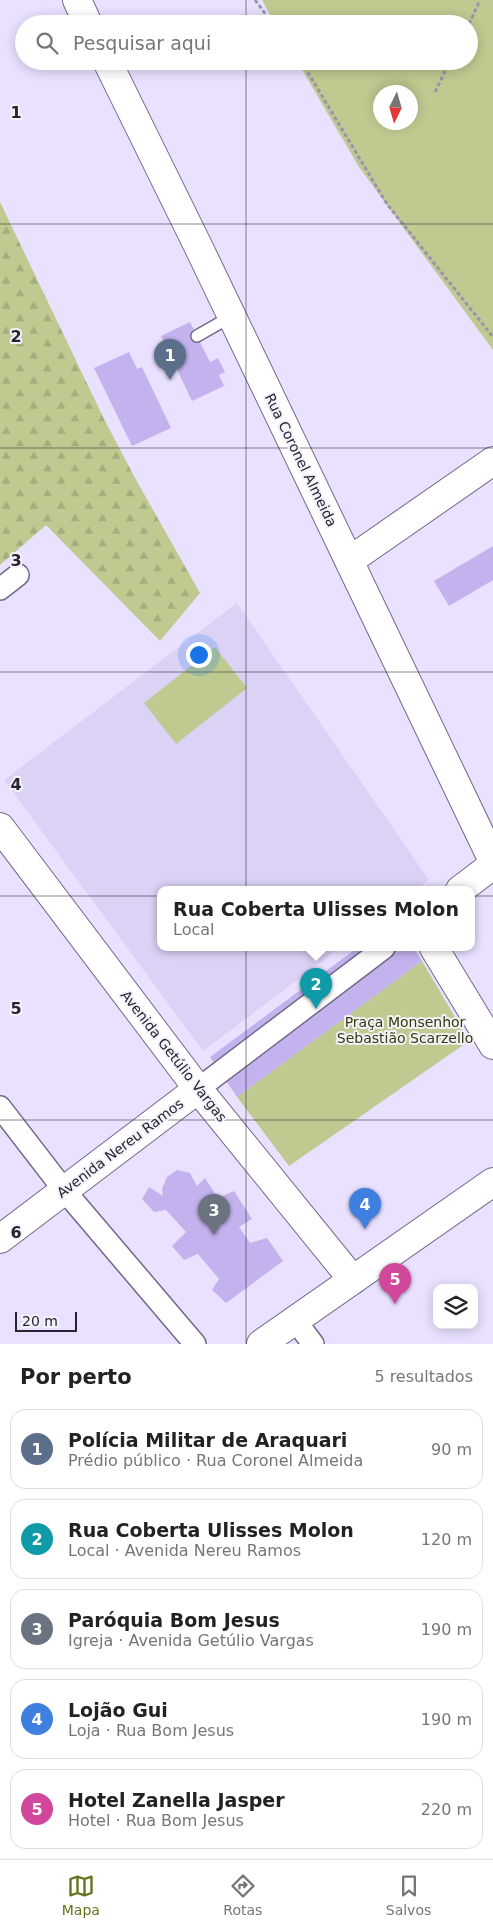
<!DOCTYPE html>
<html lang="pt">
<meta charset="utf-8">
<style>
:root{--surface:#fff;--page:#f6f6f6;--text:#222;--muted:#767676;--line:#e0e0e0;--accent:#65711b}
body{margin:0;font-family:"DejaVu Sans",sans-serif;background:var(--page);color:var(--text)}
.controls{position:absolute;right:15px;bottom:15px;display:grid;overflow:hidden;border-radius:10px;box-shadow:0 2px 12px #0003}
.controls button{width:45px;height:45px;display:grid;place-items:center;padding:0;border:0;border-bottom:1px solid var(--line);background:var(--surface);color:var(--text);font:25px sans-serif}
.compass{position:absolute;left:373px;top:85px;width:45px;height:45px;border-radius:50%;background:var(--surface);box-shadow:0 2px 12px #0003;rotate:185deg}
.scale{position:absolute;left:15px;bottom:12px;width:62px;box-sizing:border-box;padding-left:5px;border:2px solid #272431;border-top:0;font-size:14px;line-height:18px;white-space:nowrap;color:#272431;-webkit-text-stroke:4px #f4f2f9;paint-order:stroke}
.you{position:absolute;left:198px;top:654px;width:18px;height:18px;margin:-12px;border:4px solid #fff;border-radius:50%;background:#1a73e8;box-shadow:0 0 0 8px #1a73e833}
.badge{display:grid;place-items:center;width:32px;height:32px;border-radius:50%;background:var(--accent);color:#fff;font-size:16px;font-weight:700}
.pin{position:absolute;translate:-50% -41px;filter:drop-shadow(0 1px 2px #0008)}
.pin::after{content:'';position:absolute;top:26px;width:18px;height:15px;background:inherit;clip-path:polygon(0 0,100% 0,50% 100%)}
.popup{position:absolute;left:157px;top:886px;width:318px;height:65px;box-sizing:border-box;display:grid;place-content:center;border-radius:10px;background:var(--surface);filter:drop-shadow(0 1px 4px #0005);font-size:16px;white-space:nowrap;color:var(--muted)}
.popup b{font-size:19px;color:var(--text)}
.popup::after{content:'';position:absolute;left:50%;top:100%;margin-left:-10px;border:10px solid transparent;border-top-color:var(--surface)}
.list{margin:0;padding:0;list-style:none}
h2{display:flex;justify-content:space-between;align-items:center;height:65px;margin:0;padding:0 20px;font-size:21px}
h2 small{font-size:16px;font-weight:400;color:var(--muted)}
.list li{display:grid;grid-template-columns:32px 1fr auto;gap:15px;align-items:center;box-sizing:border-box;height:80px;margin:0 10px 10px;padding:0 10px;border:1px solid var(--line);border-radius:15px}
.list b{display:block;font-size:19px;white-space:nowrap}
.list p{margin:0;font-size:16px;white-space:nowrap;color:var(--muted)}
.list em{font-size:16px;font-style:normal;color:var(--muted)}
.icon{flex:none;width:28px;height:28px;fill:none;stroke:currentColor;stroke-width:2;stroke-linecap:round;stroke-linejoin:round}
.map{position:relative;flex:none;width:493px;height:1344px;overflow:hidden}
.search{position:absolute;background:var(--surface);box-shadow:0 2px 12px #0003;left:15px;right:15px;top:15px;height:55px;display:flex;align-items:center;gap:12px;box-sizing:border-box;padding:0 18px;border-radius:28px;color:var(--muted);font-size:19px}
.sheet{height:515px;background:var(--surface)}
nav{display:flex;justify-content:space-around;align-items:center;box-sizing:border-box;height:70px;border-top:1px solid var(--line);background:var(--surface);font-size:14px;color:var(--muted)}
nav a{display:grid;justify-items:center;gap:2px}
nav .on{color:var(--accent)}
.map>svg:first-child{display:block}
.built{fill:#dbd2f5}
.forest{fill:url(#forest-firs)}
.park{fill:#beca90;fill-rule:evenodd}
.building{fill:#c3b2ed}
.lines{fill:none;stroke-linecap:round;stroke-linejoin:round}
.lane-casing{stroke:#716888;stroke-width:14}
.street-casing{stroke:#716888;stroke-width:24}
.secondary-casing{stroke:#716888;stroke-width:30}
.path{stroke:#9a94ab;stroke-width:3;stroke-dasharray:4 2.5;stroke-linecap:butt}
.lane{stroke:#fff;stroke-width:11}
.street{stroke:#fff;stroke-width:21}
.secondary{stroke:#fff;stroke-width:28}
.grid{fill:none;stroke:#272431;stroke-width:1;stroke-opacity:0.55}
.labels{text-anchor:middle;stroke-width:4;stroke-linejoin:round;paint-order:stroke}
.street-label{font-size:14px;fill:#272431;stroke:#f4f2f9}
.park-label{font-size:14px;fill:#333a0a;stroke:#f4f2f9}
.grid-label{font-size:16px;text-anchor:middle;font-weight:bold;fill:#272431;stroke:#f4f2f9;stroke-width:4;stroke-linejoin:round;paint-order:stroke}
</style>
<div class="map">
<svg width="493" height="1344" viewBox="0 0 493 1344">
<defs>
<pattern id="forest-firs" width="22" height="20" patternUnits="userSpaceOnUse" patternTransform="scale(1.25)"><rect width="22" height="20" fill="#beca90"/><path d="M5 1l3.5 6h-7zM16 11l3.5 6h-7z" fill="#a3ad7d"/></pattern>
</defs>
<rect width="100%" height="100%" fill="#e9e1ff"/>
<path class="built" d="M237,603L429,880L415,890H161V948H339L203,1051L4,780Z"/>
<path class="forest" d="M0,202L104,419L135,478L200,593L160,641L46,525L0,565Z"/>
<path class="park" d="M262,0H493V350L359,167L297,61H469V24H275ZM380,92H410V122H380Z
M215,647L247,688L176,744L144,703Z
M422,961L469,1041L289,1166L237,1097Z"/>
<path class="building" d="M190,322L210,362L218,358L225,372L219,375L224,386L192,401L161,336Z
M129,352L137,369L142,367L171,428L132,446L94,368Z
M493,546V580L449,606L434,581Z
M357,948H414L422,961L237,1097L210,1057Z
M177,1170L190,1173L197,1186L205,1178L218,1198L234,1191L252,1219L239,1227L250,1243L267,1238L283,1261L226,1303L212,1290L219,1279L198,1254L184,1260L172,1246L186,1232L166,1210L154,1212L142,1199L149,1187L163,1196L162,1189L167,1177Z"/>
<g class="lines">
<g class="lane-casing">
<path id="lane" d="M197,336L232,316"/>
</g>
<g class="street-casing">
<path id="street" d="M0,589L18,575
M198,1089L384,948
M0,1107L64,1190L195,1344
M295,1320L313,1344"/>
</g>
<g class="secondary-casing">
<path id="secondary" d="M77,0L88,24
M107,61L199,248L493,861
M349,561L493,461
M0,827L198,1089L353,1280
M460,890L493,865
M434,948L493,1045
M0,1239L198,1089
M261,1344L493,1182"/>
</g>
<path class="path" d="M255,0L273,24
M469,24L480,0
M301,61L387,204L493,337
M435,92L450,61"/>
<use href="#lane" class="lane"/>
<use href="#street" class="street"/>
<use href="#secondary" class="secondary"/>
</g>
<path class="grid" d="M246,0V24M246,61V1344M0,224H493M0,448H493M0,672H493M0,896H493M0,1120H493"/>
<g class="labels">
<g class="street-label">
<text transform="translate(301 460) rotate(64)" y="5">Rua Coronel Almeida</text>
<text transform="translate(174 1056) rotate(52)" y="5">Avenida Getúlio Vargas</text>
<text transform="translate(120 1148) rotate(-37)" y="5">Avenida Nereu Ramos</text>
</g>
<g class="park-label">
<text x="405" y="1027">Praça Monsenhor<tspan x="405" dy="16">Sebastião Scarzello</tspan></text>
</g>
</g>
<g class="grid-label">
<text x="16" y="118">1</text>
<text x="16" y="342">2</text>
<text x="16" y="566">3</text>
<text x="16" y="790">4</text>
<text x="16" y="1014">5</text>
<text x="16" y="1238">6</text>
</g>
</svg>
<div class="controls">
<button><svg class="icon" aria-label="layers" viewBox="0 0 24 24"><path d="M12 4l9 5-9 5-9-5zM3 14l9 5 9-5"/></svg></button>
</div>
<svg class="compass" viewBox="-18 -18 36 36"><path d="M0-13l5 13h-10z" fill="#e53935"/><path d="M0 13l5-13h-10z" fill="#767676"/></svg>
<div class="scale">20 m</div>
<div class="you"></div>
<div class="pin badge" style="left:170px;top:380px;background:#5c6f8a">1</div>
<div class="pin badge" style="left:316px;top:1009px;background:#0f9aa8">2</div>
<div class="popup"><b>Rua Coberta Ulisses Molon</b>Local</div>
<div class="pin badge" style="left:214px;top:1235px;background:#6b7280">3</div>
<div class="pin badge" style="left:365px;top:1229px;background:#3f7fe0">4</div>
<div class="pin badge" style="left:395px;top:1304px;background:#d1479c">5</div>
<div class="search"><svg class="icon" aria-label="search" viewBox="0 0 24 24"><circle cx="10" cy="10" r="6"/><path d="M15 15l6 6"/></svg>Pesquisar aqui</div>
</div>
<section class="sheet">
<h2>Por perto<small>5 resultados</small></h2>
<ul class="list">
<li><span class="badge" style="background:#5c6f8a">1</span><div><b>Polícia Militar de Araquari</b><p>Prédio público · Rua Coronel Almeida</p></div><em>90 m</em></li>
<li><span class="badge" style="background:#0f9aa8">2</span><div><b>Rua Coberta Ulisses Molon</b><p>Local · Avenida Nereu Ramos</p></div><em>120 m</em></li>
<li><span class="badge" style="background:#6b7280">3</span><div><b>Paróquia Bom Jesus</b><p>Igreja · Avenida Getúlio Vargas</p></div><em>190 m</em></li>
<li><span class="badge" style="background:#3f7fe0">4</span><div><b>Lojão Gui</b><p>Loja · Rua Bom Jesus</p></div><em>190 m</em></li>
<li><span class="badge" style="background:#d1479c">5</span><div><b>Hotel Zanella Jasper</b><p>Hotel · Rua Bom Jesus</p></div><em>220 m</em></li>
</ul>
</section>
<nav>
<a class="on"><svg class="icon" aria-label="map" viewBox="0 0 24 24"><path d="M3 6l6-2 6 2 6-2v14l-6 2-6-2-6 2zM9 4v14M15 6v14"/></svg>Mapa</a>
<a><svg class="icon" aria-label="directions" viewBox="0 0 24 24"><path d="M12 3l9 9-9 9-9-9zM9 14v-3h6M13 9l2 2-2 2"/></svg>Rotas</a>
<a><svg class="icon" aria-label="saved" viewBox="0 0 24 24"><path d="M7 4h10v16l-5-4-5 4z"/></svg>Salvos</a>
</nav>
